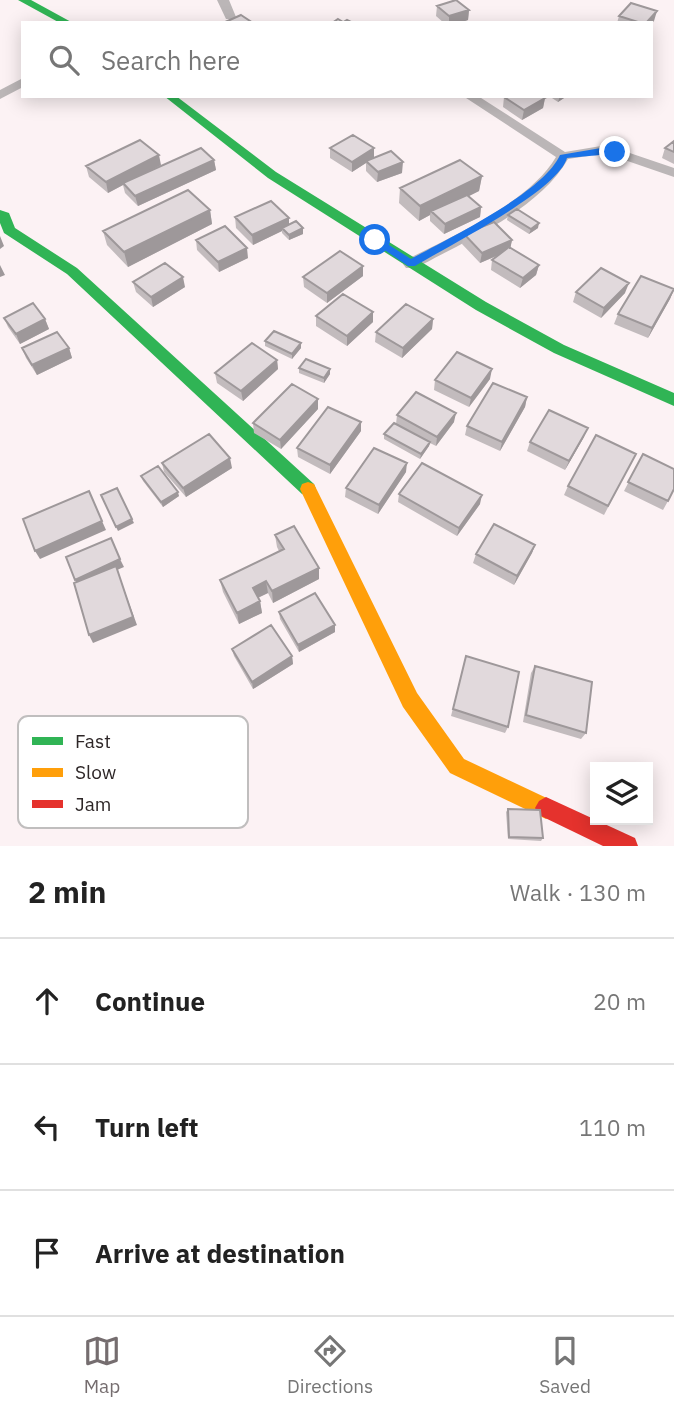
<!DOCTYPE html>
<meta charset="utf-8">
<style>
:root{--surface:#fff;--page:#f2f2f2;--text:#222;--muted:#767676;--line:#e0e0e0;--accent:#756d6f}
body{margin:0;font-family:"IBM Plex Sans",sans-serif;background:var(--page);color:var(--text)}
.controls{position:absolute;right:21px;bottom:21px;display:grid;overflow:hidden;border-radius:0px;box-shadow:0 4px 18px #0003}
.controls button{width:63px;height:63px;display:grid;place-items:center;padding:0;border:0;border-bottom:2px solid var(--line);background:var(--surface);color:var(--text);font:35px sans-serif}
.stop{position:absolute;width:21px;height:21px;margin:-16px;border:5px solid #1a73e8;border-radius:50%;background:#fff}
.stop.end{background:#1a73e8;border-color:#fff;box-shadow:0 2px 7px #0008}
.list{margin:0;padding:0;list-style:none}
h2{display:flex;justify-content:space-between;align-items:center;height:91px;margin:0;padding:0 28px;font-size:30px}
h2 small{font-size:23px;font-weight:400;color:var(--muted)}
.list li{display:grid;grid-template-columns:46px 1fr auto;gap:21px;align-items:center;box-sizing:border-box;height:126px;padding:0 28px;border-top:2px solid var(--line)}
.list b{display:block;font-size:26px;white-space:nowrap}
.list em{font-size:23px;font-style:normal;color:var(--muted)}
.icon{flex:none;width:38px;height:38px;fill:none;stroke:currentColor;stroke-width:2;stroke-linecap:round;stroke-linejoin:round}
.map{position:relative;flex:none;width:674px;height:846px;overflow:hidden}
.search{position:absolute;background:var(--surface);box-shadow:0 4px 18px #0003;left:21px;right:21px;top:21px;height:77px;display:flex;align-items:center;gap:18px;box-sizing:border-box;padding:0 24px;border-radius:0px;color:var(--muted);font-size:26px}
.sheet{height:469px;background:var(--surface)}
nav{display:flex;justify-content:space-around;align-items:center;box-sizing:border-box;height:98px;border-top:2px solid var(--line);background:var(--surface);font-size:19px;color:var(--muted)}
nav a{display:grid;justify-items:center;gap:4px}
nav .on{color:var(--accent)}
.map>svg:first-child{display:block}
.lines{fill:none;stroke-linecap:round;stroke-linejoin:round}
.street{fill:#bbb6b7;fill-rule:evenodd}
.fast{fill:#30b455;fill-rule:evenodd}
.slow{fill:#ff9f0a;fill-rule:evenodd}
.jam{fill:#e5322d;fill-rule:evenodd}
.wall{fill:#c2bbbd}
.shaded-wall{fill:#9e989a}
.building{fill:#e1d9dc;stroke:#9e989a;stroke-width:2}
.route{fill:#1a73e8}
.key{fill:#fff;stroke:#c0bebe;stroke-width:2}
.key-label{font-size:19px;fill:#2d2627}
</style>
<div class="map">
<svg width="674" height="846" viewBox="0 0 674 846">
<rect width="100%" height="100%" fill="#fcf2f4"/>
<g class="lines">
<path class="street" d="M217,0H229L236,17L234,19H226Z
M23,78V87L0,99V90Z
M463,96H478L565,152L601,146L615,148L674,168V177L613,156L601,154L568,159C540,209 465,241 416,268H406L403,264L406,260C452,236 529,203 556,157Z"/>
<path class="fast" d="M18,0H31L73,23H60Z
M164,96H176L276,172L486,302L564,345L674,393V406L554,353L476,310L268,178Z
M0,210L9,213L15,228L77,268L314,484L316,489L314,494L308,496L302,494L67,274L4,233L0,223Z"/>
<path class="slow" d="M308,482L314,484L417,693L464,759L553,801L557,808L553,815L546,819L450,773L403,707L300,489L302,484Z"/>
<path class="jam" d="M546,797L635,838L638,846H603L539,815L535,808L539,801Z"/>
</g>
<path class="wall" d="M437,6L469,10L468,20L459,23H444L436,16Z
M619,16L654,21L651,23H617Z
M549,96H567L558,102Z
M504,97L545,98L543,108L522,120L503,107Z
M674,141V164L662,158L665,148Z
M330,148H374V158L402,173L377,182L366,171V163L352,172L330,158Z
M214,160L216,170L138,206L125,193L123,185L108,193L89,177L86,166L161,165L152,170Z
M482,176L479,191L469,196L481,207L480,217L444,234L430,221V215L419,221L399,203L400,188Z
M210,210L212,224L128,267L107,245L103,231Z
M508,215L538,228L529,234L507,220Z
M235,217L289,218V224L303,228V234L289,240L282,233V231L253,245L236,228Z
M464,234L512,240L510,248L539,265L536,275L520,288L491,270L492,260L499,255L480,263L462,244Z
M196,240L248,258L219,272L197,250Z
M363,276L327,303L304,287L303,277Z
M133,282L185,287L153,307L136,292Z
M674,289L670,299L648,338L614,324L618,314Z
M576,292L625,293L601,318L573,302Z
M373,312V322L347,346L316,326V316Z
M4,318L45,319L49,329L20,344L8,327Z
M433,319L432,329L402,358L375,342L376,332Z
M265,341L301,348L292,359L265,346Z
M22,348H69L72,358L37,375L26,358Z
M277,360L278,369L243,401L217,383L215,373Z
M299,368L330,374L324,383L299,373Z
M490,379L469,407L434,390L435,380Z
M527,397L525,407L500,451L465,435L467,426Z
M318,409L281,449L254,433L253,423Z
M397,415L454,422L436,446L430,443L429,446L420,459L384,439V434L396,424Z
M361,431L330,474L298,457L297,448Z
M584,437L565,470L527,451L530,442Z
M636,454L604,515L564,495L568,486Z
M643,454L668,501L663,510L624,491Z
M162,463L232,468L186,497L164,472Z
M406,472L378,514L345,497L346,488Z
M141,476L179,496L163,507L143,481Z
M399,494L480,504L457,536L398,502Z
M275,535L319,568V579L273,603L268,593L258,598L260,601L262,613L239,624L223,592L220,580L279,551L277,547Z
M535,545L532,553L514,585L473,563L476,554Z
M279,612L335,625V632L299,652L280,619Z
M232,649L292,656L293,664L253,689L234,656Z
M464,663L508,727L505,733L451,716Z
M535,666L586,733L581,739L523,722L531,673Z
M508,809L543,838L541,841L508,839L506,812Z"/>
<path class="shaded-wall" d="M469,10L468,20L459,23H449V16Z
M657,11L654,21L651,23H646Z
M560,96H567L558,102Z
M545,98L543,108L522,120L524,110Z
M374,148V158L366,161V163L352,172V162Z
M159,155L161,165L124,184L123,183V185L108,193L106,182Z
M214,160L216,170L138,206L135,196Z
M403,162L402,173L377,182L378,172Z
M482,176L479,191L433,214L431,211L430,215L419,221L420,206Z
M481,207L480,217L444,234L445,224Z
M210,210L212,224L128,267L124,252Z
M289,218V228H282V231L253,245L252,235Z
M539,223L538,228L529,234L531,229Z
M303,228V234L289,240V235Z
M0,236L4,246L0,249Z
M512,240L510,250L480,263L482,253Z
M247,248L248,258L219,272L218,262Z
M0,265L5,275L0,277Z
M539,265L536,275L520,288L523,278Z
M363,266V276L327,303V293Z
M183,277L185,287L153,307L151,297Z
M629,283L625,293L601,318L604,308Z
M674,289L670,299L648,338L652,328Z
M373,312V322L347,346V336Z
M45,319L49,329L20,344L16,334Z
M433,319L432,329L402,358L403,348Z
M301,343V348L292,359V354Z
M69,348L72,358L37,375L32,365Z
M277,360L278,369L243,401L241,391Z
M330,369V374L324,383V378Z
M492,369L490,379L469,407L471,398Z
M527,397L525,407L500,451L502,442Z
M318,399V409L281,449L280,440Z
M456,413L454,422L436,446L437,437Z
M361,422V431L330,474V465Z
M588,428L584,437L565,470L569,461Z
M430,442L429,446L420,459L421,454Z
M230,458L232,468L186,497L183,488Z
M407,463L406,472L378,514L379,505Z
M178,492L179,496L163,507L161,502Z
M482,495L480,504L457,536L459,528Z
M132,519L134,523L118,531L116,527Z
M102,521L106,530L40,559L35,551Z
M535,545L532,553L514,585L517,576Z
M120,559L124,567L117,570L137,625L93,643L89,635L79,588L75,580Z
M319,568V579L273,603L272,591Z
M266,581L268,593L255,599L253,588Z
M260,601L262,613L239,624L237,613Z
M335,625V632L299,652L298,645Z
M292,656L293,664L253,689L252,682Z"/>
<path class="building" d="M456,0L469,10L449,16L437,6Z
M631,3L657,11L646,23H641L619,16Z
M241,15L253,23H223Z
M338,19L343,22L332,23Z
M347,20L353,23H342Z
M506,96H542L545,98L524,110L504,97Z
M353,135L374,148L352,162L330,148Z
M140,140L159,155L106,182L86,166Z
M674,141V152L665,148Z
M201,148L214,160L135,196L123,183Z
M391,151L403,162L378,172L366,161Z
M460,160L482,176L420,206L400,188Z
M188,190L210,210L124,252L103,231Z
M467,195L481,207L445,224L431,211Z
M271,201L289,218L252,235L235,217Z
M517,209L539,223L531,229L508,215Z
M296,221L303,228L289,235L282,228Z
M494,222L512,240L482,253L464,234Z
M225,226L247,248L218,262L196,240Z
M509,247L539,265L523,278L492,260Z
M340,251L363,266L327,293L303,277Z
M165,263L183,277L151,297L133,282Z
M601,268L629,283L604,308L576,292Z
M641,276L674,289L652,328L618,314Z
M343,294L373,312L347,336L316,316Z
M33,303L45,319L16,334L4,318Z
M406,304L433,319L403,348L376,332Z
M274,331L301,343L292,354L265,341Z
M57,332L69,348L32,365L22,348Z
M252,343L277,360L241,391L215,373Z
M457,352L492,369L471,398L435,380Z
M306,359L330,369L324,378L299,368Z
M493,383L527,397L502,442L467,426Z
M292,384L318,399L280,440L253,423Z
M416,392L456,413L437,437L397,415Z
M328,407L361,422L330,465L297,448Z
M549,410L588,428L569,461L530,442Z
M394,423L430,442L421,454L384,434Z
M209,434L230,458L183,488L162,463Z
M596,435L636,454L608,506L568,486Z
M374,448L407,463L379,505L346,488Z
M643,454L674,469V489L668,501L628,482Z
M422,463L482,495L459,528L399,494Z
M158,466L178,492L161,502L141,476Z
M117,488L132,519L116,527L101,495Z
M89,491L102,521L35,551L23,519Z
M494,524L535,545L517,576L476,554Z
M294,526L319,568L272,591L266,581L253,588L260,601L237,613L220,580L284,549L275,535Z
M111,538L120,559L75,580L66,557Z
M116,566L133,617L89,635L74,583Z
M315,593L335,625L298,645L279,612Z
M271,625L292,656L252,682L232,649Z
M466,656L519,672L508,727L453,709Z
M535,666L592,682L586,733L526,715Z
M508,809L540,810L543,838L509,837Z"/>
<path class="route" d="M601,148L619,152C616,154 577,157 567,158C558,191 446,247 415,266H408L370,240L378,238L411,259C450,237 543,193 560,155Z"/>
<rect x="18" y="716" width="230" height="112" rx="10" class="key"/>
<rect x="32" y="737" width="31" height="8" fill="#30b455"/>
<rect x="32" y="768" width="31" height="9" fill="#ff9f0a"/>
<rect x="32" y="800" width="31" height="8" fill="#e5322d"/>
<g class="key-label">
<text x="75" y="748">Fast</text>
<text x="75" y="779">Slow</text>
<text x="75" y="811">Jam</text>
</g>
</svg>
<div class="controls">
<button><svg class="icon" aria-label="layers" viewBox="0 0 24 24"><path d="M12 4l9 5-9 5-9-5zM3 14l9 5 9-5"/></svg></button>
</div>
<div class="stop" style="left:375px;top:240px"></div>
<div class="stop end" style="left:615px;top:152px"></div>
<div class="search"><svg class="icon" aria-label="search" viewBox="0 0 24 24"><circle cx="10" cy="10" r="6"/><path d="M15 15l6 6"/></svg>Search here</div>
</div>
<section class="sheet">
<h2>2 min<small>Walk · 130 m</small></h2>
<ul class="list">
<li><svg class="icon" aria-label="ahead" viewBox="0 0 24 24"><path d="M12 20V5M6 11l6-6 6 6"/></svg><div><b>Continue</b></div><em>20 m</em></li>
<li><svg class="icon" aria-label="left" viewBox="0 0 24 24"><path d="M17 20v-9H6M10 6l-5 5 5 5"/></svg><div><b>Turn left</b></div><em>110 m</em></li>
<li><svg class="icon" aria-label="arrive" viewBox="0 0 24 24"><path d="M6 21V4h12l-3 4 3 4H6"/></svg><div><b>Arrive at destination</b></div></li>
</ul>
</section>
<nav>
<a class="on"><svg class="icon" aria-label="map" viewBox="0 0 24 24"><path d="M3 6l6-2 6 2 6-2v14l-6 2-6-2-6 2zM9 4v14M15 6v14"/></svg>Map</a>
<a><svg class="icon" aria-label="directions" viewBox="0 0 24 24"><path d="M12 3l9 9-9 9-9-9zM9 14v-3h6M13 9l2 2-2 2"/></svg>Directions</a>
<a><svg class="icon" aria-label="saved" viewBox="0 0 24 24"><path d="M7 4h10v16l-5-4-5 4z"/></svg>Saved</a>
</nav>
